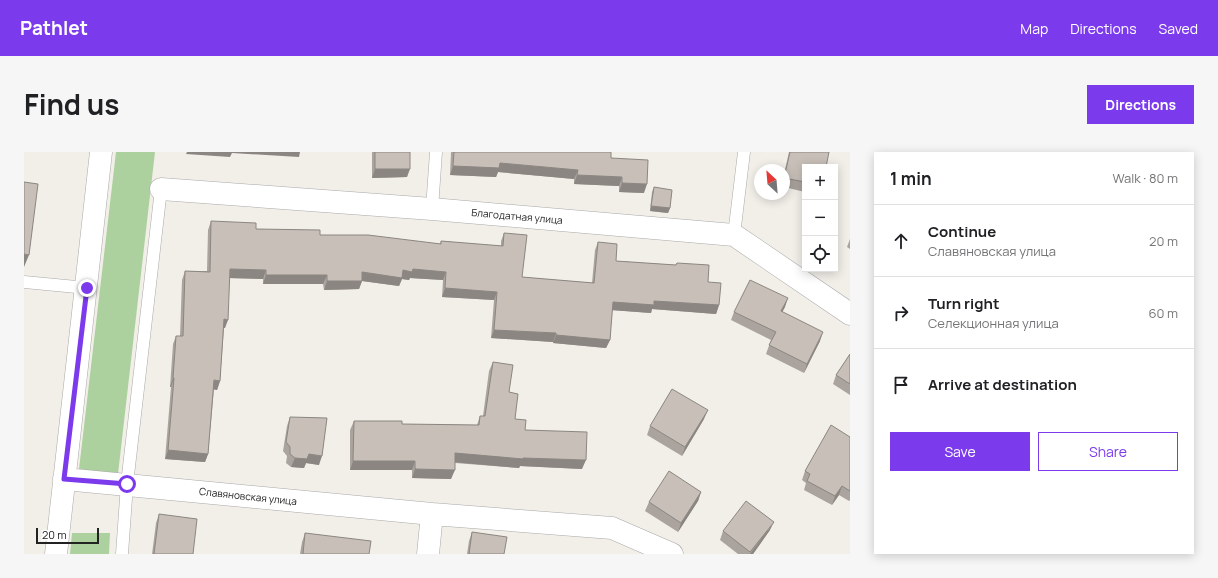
<!DOCTYPE html>
<meta charset="utf-8">
<style>
:root{--surface:#fff;--page:#f6f6f6;--text:#202124;--muted:#757577;--line:#e0e0e0;--accent:#7c3aed}
body{margin:0;font-family:Manrope,sans-serif;background:var(--page);color:var(--text)}
.controls{position:absolute;right:12px;top:12px;display:grid;overflow:hidden;border-radius:0px;box-shadow:0 2px 10px #0003}
.controls button{width:36px;height:36px;display:grid;place-items:center;padding:0;border:0;border-bottom:1px solid var(--line);background:var(--surface);color:var(--text);font:20px sans-serif}
.compass{position:absolute;left:730px;top:12px;width:36px;height:36px;border-radius:50%;background:var(--surface);box-shadow:0 2px 10px #0003;rotate:334deg}
.scale{position:absolute;left:12px;bottom:10px;width:63px;box-sizing:border-box;padding-left:4px;border:2px solid #222;border-top:0;font-size:11px;line-height:14px;white-space:nowrap;color:#222;-webkit-text-stroke:3px #fff;paint-order:stroke}
.stop{position:absolute;width:12px;height:12px;margin:-9px;border:3px solid #7c3aed;border-radius:50%;background:#fff}
.stop.end{background:#7c3aed;border-color:#fff;box-shadow:0 1px 4px #0008}
.list{margin:0;padding:0;list-style:none}
h2{display:flex;justify-content:space-between;align-items:center;height:52px;margin:0;padding:0 16px;font-size:17px}
h2 small{font-size:13px;font-weight:400;color:var(--muted)}
.list li{display:grid;grid-template-columns:26px 1fr auto;gap:12px;align-items:center;box-sizing:border-box;height:72px;padding:0 16px;border-top:1px solid var(--line)}
.list b{display:block;font-size:15px;white-space:nowrap}
.list p{margin:0;font-size:13px;white-space:nowrap;color:var(--muted)}
.list em{font-size:13px;font-style:normal;color:var(--muted)}
.actions{display:flex;gap:8px;padding:12px 16px}
.actions a{flex:1;padding:9px 0;border:1px solid var(--accent);border-radius:0px;text-align:center;font-size:14px;color:var(--accent)}
.actions .main{background:var(--accent);color:#fff}
.icon{flex:none;width:22px;height:22px;fill:none;stroke:currentColor;stroke-width:2;stroke-linecap:round;stroke-linejoin:round}
.map{position:relative;flex:none;width:826px;height:402px;overflow:hidden;border-radius:0px}
header{display:flex;align-items:center;gap:24px;box-sizing:border-box;height:56px;padding:0 20px;background:var(--accent);color:#fff}
header strong{font-size:19px}
nav{display:flex;gap:22px;margin-inline-start:auto;font-size:14px}
.intro{display:flex;align-items:center;justify-content:space-between;box-sizing:border-box;height:96px;padding:0 24px}
h1{margin:0;font-size:28px}
.button{padding:10px 18px;border-radius:0px;background:var(--accent);color:#fff;font-size:14px;font-weight:700}
main{display:flex;gap:24px;padding:0 24px}
aside{flex:1;background:var(--surface);border-radius:0px;box-shadow:0 2px 10px #0003}
.map>svg:first-child{display:block}
.forest{fill:#add19e}
.lines{fill:none;stroke-linecap:round;stroke-linejoin:round}
.service-casing{stroke:#a9a9a9;stroke-width:13}
.minor-casing{stroke:#a9a9a9;stroke-width:23}
.service{stroke:#fff;stroke-width:12}
.minor{stroke:#fff;stroke-width:22}
.wall{fill:#aba49e}
.shaded-wall{fill:#8b8681}
.building{fill:#c7bfb8;stroke:#8b8681}
.route{stroke:#7c3aed;stroke-width:5}
.labels{text-anchor:middle;stroke-width:4;stroke-linejoin:round;paint-order:stroke}
.street-label{font-size:10px;fill:#222;stroke:#fff}
</style>
<header>
<strong>Pathlet</strong>
<nav><a>Map</a><a>Directions</a><a>Saved</a></nav>
</header>
<div class="intro"><h1>Find us</h1><a class="button">Directions</a></div>
<main>
<div class="map">
<svg width="826" height="402" viewBox="0 0 826 402">
<rect width="100%" height="100%" fill="#f2efe9"/>
<path class="forest" d="M92,0H131L94,322L55,317Z
M48,381H86L85,402H46Z"/>
<g class="lines">
<g class="service-casing">
<path id="service" d="M408,57L412,0
M710,83L720,0
M0,130L63,136
M98,402L103,332L137,37"/>
</g>
<g class="minor-casing">
<path id="minor" d="M137,37L408,57L710,83L826,162
M40,327L408,362L588,376L648,402
M32,402L77,0
M404,402L408,362"/>
</g>
<use href="#service" class="service"/>
<use href="#minor" class="minor"/>
</g>
<path class="wall" d="M348,0H386L383,25L348,26Z
M427,0H587V6L620,41L595,40V34L550,32V27L474,20L472,25L426,23Z
M765,0H805L781,15V40L760,35V22Z
M630,35L646,56L644,61L626,59L628,40Z
M187,69L232,77L296,83L416,92L417,89L477,94V89L480,81L498,125L568,131L571,98L574,90L592,109L652,113L653,111L684,130L695,153L692,162L628,157L627,161L588,158L586,188L582,196L529,191V190L467,186L470,148L418,145L419,128L386,126L385,128L378,127L375,134L338,129L335,137L300,138L299,132H239V127L205,126L201,176H200L196,229L193,238L190,237L184,302L181,310L141,307L147,235H146L149,192L152,184H156L158,128L161,119H183L184,78Z
M826,87V97L823,95Z
M761,155L758,160L796,189L780,221L742,202L747,188L707,168L710,160Z
M826,202V243L809,232L812,223Z
M469,210L485,240L491,267L501,278L558,317L496,314L495,316L431,311L427,327L388,326V318H326V278L330,269L378,272L453,273L456,264H459L465,219Z
M266,265L295,313L282,311L280,316L267,315L262,311L263,304L259,299L263,274Z
M680,267L658,304L623,283L626,274Z
M826,285V348L825,349L815,343L808,353L780,338L782,331L778,328L781,319Z
M677,340L674,349L654,380L621,359L625,350Z
M135,362L169,402H128L132,371Z
M746,378L729,402H714L696,388L699,379Z
M448,380L480,402H443L445,389Z
M281,381L345,402H276L278,390Z"/>
<path class="shaded-wall" d="M163,0H276L275,5L208,1L206,5L162,2Z
M476,11L554,18L550,27L474,20L472,25L426,23L429,14Z
M351,17H386L383,25L348,26Z
M553,23L598,25L595,34L550,32Z
M598,31L623,32L620,41L595,40Z
M627,54L646,56L644,61L626,59Z
M0,102L5,103L0,115Z
M206,117L242,118L239,127L203,126Z
M389,117L422,120L419,128L386,126L385,128L378,127L375,134L338,129L335,137L300,138L303,129L338,120L379,118Z
M242,123H303L299,132H239Z
M421,136L473,140L470,148L418,145Z
M764,146L761,155L754,168L757,159Z
M630,149L695,153L692,162L628,157L627,161L586,158L589,150Z
M200,167L204,168L201,176H197Z
M470,178L532,181L529,190L467,186Z
M799,180L796,189L780,221L783,212Z
M532,183L586,188L582,196L529,191Z
M149,226H150L147,235H146Z
M190,228L196,229L193,238L187,237Z
M684,258L680,267L658,304L661,295Z
M144,298L184,302L181,310L141,307Z
M431,301L499,306L562,308L558,317L496,314L495,316L428,310Z
M285,302L298,304L295,313L282,311L280,316L267,315L271,306Z
M329,309H391L388,318H326Z
M391,317L431,318L427,327L388,326Z
M818,334L815,343L808,353L811,344Z
M677,340L674,349L654,380L657,371Z
M750,370L746,378L729,402H726Z"/>
<path class="building" d="M351,0H386V17H351Z
M430,0H587V6L624,8L623,32L598,31V25L553,23L554,18L476,11L475,16L429,14Z
M766,0H805L802,15H781V30L760,26Z
M0,30L14,32L5,103L0,102Z
M630,35L648,38L646,56L627,54Z
M187,69L232,71V77L296,78V83H344L417,92V89L479,94L480,81L503,83L498,125L570,131L574,90L593,92L592,109L652,113L653,111L685,113L684,130L697,131L695,153L630,149V153L589,150L586,188L532,183V181L470,178L473,140L421,136L422,120L389,117L388,120L379,118L378,126L338,120V129H303V123H242V118L206,117L204,168L200,167L196,229L190,228L184,302L144,298L150,226H149L152,184H159L161,119L186,120Z
M726,128L764,146L757,159L799,180L783,212L745,193L752,180L710,160Z
M826,202V232L812,223Z
M469,210L489,213L485,240L494,242L491,267L502,268L501,278L563,280L562,308L499,306V307L431,301V318L391,317V309H329L330,269H378V272L455,273L456,264H461Z
M648,237L684,258L661,295L626,274Z
M266,265L303,266L298,304L285,302L283,307L271,306L266,302V295L262,290Z
M807,273L826,285V339L818,334L811,344L783,329L786,322L781,319Z
M645,319L677,340L657,371L625,350Z
M722,349L750,370L726,400L699,379Z
M135,362L173,367L169,402H130Z
M448,380L483,385L480,402H445Z
M281,381L347,389L345,402H279Z"/>
<g class="lines">
<path class="route" d="M63,136L40,327L103,332"/>
</g>
<g class="labels">
<g class="street-label">
<text transform="translate(493 64) rotate(5)" y="4">Благодатная улица</text>
<text transform="translate(224 344) rotate(6)" y="4">Славяновская улица</text>
</g>
</g>
</svg>
<div class="controls">
<button>+</button>
<button>−</button>
<button><svg class="icon" aria-label="locate" viewBox="0 0 24 24"><circle cx="12" cy="12" r="6"/><path d="M12 2v4M12 18v4M2 12h4M18 12h4"/></svg></button>
</div>
<svg class="compass" viewBox="-18 -18 36 36"><path d="M0-13l5 13h-10z" fill="#e53935"/><path d="M0 13l5-13h-10z" fill="#757577"/></svg>
<div class="scale">20 m</div>
<div class="stop" style="left:103px;top:332px"></div>
<div class="stop end" style="left:63px;top:136px"></div>
</div>
<aside>
<h2>1 min<small>Walk · 80 m</small></h2>
<ul class="list">
<li><svg class="icon" aria-label="ahead" viewBox="0 0 24 24"><path d="M12 20V5M6 11l6-6 6 6"/></svg><div><b>Continue</b><p>Славяновская улица</p></div><em>20 m</em></li>
<li><svg class="icon" aria-label="right" viewBox="0 0 24 24"><path d="M7 20v-9h11M14 6l5 5-5 5"/></svg><div><b>Turn right</b><p>Селекционная улица</p></div><em>60 m</em></li>
<li><svg class="icon" aria-label="arrive" viewBox="0 0 24 24"><path d="M6 21V4h12l-3 4 3 4H6"/></svg><div><b>Arrive at destination</b></div></li>
</ul>
<div class="actions"><a class="main">Save</a><a>Share</a></div>
</aside>
</main>
